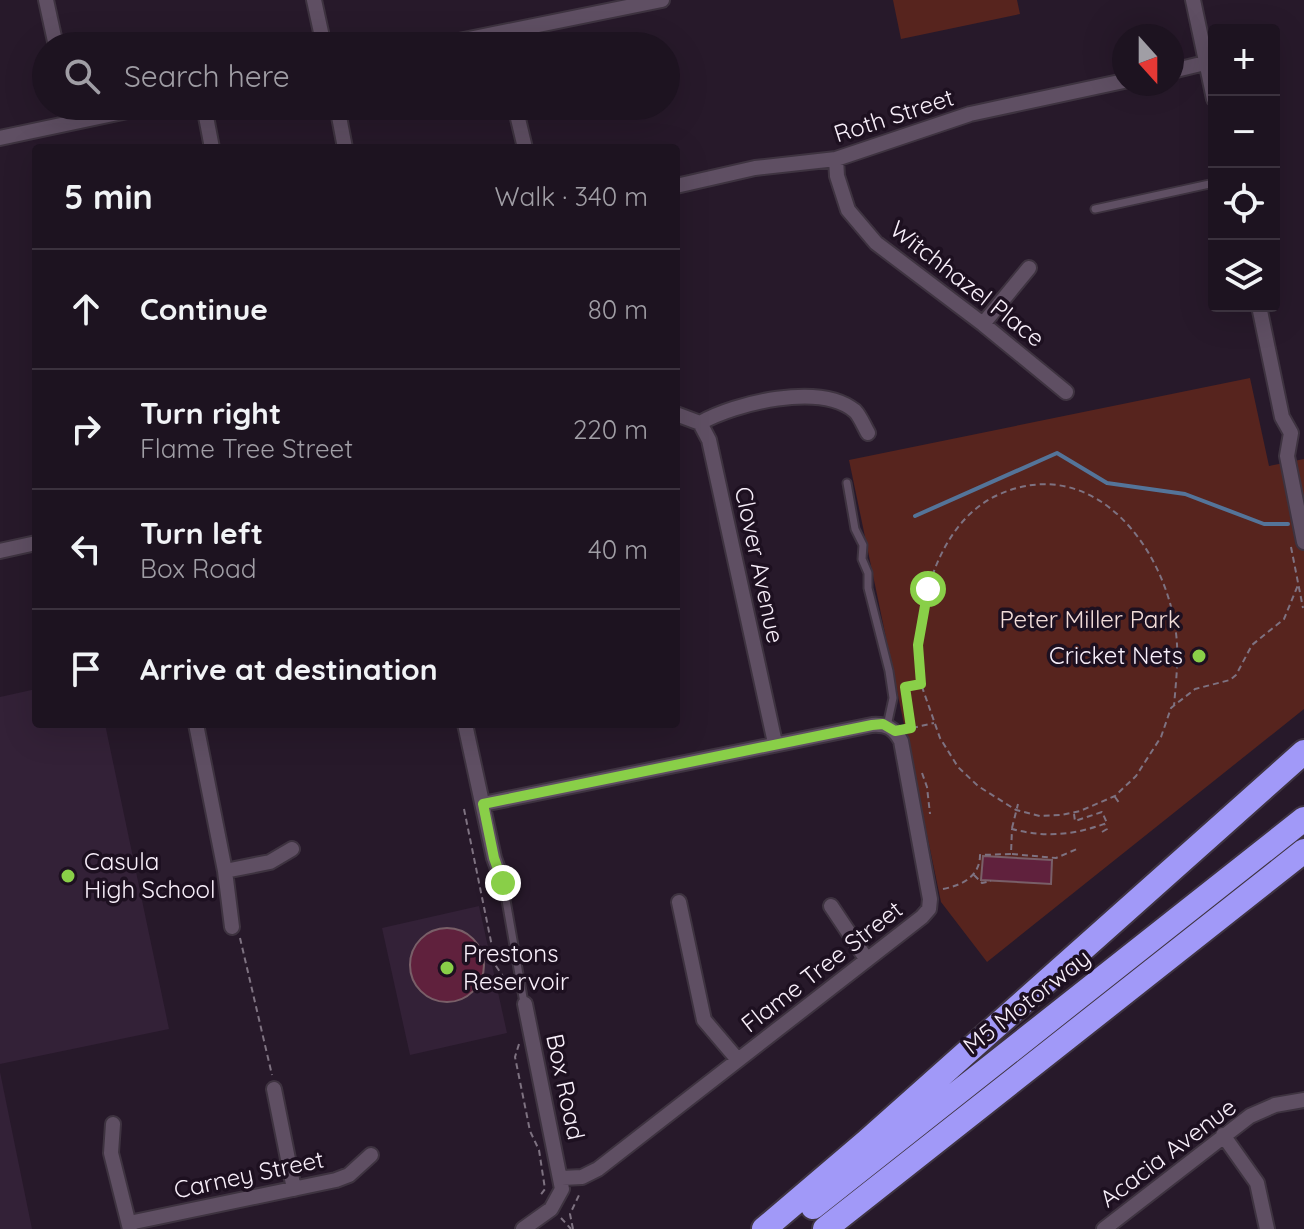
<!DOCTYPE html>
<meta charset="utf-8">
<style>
:root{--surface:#1d1320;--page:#2a202d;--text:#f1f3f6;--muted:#a09ea5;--line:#3b323e}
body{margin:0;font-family:Quicksand,sans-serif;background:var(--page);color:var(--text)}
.controls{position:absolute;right:24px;top:24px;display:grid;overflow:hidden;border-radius:8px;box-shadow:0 8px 32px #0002}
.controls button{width:72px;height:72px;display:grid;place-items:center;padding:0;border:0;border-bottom:2px solid var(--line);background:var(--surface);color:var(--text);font:40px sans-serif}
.compass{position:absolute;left:1112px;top:24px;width:72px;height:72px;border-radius:50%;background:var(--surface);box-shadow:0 8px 32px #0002;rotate:159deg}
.stop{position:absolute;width:24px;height:24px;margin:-18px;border:6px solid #89cf48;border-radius:50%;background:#fff}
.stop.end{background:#89cf48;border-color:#fff;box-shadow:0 2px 8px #0008}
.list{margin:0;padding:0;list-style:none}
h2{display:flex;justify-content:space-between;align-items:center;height:104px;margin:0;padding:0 32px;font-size:34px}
h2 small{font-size:26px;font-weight:400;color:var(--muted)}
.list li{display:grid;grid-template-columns:52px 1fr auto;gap:24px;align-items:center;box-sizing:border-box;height:120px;padding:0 32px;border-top:2px solid var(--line)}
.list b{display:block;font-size:30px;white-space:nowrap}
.list p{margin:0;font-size:26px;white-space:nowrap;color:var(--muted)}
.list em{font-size:26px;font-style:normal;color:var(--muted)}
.icon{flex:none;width:44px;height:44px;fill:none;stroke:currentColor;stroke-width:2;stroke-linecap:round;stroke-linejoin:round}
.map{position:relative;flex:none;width:1304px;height:1229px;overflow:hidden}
.search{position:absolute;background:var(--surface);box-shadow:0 8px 32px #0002;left:32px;top:32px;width:648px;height:88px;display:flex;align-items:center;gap:20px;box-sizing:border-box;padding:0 28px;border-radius:44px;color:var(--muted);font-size:30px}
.panel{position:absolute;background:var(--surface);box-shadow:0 8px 32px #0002;left:32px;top:144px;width:648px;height:584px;border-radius:8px}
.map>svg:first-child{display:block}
.built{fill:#332137}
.green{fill:#57241e}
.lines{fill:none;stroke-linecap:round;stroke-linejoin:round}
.stream{stroke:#547499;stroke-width:4}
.building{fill:#60213d;stroke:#795f68;stroke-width:2}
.service-casing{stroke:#3e3340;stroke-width:11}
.minor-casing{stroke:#3e3340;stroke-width:18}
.motorway-casing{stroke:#3e3340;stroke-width:28}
.path{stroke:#7e7281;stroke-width:2;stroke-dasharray:6 4;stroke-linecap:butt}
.service{stroke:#5f4f63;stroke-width:7}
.minor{stroke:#5f4f63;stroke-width:14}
.motorway{stroke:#a199f8;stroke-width:24}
.route{stroke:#89cf48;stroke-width:10}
.poi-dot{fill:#89cf48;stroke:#1d1020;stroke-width:3}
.labels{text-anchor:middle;stroke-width:7;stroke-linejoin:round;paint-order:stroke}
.street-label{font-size:24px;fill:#f8effa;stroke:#1d1020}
.park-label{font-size:24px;fill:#f2dcd8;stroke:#1d1020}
.poi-label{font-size:24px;fill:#f8effa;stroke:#1d1020;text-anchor:start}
</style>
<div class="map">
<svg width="1304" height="1229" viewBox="0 0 1304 1229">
<rect width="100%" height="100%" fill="#27192a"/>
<path class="built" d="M36,689V724H105L169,1029L0,1064V697Z
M479,906L507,1033L410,1055L382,928Z
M0,1072L32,1229H0Z"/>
<path class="green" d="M893,0H1017L1020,14L901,39Z
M1250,378L1269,466L1304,459V709L987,962L941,902L849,460Z"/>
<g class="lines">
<path class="stream" d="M915,516L1057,453L1107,483L1185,494L1264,524H1288"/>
</g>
<path class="building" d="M983,856L1052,860L1051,884L981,880Z
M410 965a37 37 0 1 1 74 0a37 37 0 1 1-74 0Z"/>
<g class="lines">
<g class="service-casing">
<path id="service" d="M1095,209L1214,183
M847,483L855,529L863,545L862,559L868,573V588L889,671L893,698L887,726
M503,883L524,1003"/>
</g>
<g class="minor-casing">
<path id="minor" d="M46,0L56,46
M314,0L324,46
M1193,0L1214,99
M434,46L662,0
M1172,71L1205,63
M69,106L72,122
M204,106L212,148
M337,106L345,148
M515,106L525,148
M0,138L151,106
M836,159L837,176L848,210L876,243L983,324L1066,392
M676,186L755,168L836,159L970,114L1124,81
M1259,306L1282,417L1291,433L1287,456L1304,542
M983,324L1029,268
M676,414L700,423L709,440L775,743
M700,423C735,403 820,382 855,411C860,416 864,426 868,433
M0,551L36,543
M196,724L225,871L232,927
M465,724L494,858L503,883
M483,804L872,725C887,724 894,728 901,741L930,899L929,909L922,917L598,1169L582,1177L562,1178
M225,871L270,862L292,849
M679,902L704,1020L738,1060
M831,906L867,960
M274,1089L294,1189
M113,1124L111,1153L130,1229
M1223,1135L1257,1183L1267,1229
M129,1223L336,1180L349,1175L371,1155
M523,1229L551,1209L562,1189L525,1004
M1104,1229L1250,1116L1275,1105L1304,1100"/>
</g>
<g class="motorway-casing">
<path id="motorway" d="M813,1207L1304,819
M764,1229L865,1143L1304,752
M825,1229L1304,851"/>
</g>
<path class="path" d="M1291,547L1303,608
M921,684C912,620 934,522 1000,494C1095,453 1166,549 1176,633C1179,657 1176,681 1174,706
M911,728L905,687L921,684L940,738L958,767L978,786L1016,810L1040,816L1061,815L1080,811L1115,796L1136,776L1161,737L1171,708L1195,689L1230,680L1236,675L1252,645L1284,619L1298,585
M912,728L934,723
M922,773L927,787L930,814
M1115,797L1120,804
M464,809L496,966L510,987
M1012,828L1018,804
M1102,832L1107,829L1105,825
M1012,854L1056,858L1077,849
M974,875L982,883L991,881
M943,889C963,885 980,876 980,855L1011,854L1012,829C1046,838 1074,835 1107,823L1102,812L1075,821L1074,814
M240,938L272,1075
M519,1044L515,1057L530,1131L539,1150L545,1189L539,1197
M561,1218L571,1229
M573,1229L570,1214L580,1193"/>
<use href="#service" class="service"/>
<use href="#minor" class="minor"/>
<use href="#motorway" class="motorway"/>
</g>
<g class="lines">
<path class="route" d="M503,883L494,858L483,804L872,725L883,724L895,731L911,728L905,687L921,684L918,645L928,589"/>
</g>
<g class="poi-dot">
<circle cx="1199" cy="656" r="8"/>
<circle cx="68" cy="876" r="8"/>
<circle cx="447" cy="968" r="8"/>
</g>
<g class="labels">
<g class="street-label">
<text transform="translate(894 116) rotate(-18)" y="8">Roth Street</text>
<text transform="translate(967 284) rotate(38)" y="8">Witchhazel Place</text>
<text transform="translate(759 565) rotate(78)" y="8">Clover Avenue</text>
<text transform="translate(822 967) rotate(-38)" y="8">Flame Tree Street</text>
<text transform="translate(1027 1002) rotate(-38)" y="8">M5 Motorway</text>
<text transform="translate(565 1087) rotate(78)" y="8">Box Road</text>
<text transform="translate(1168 1153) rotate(-37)" y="8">Acacia Avenue</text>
<text transform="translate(249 1175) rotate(-12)" y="8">Carney Street</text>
</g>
<g class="park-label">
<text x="1090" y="628">Peter Miller Park</text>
</g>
<g class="poi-label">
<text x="1183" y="664" text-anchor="end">Cricket Nets</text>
<text x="84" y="870">Casula<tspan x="84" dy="28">High School</tspan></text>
<text x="463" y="962">Prestons<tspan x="463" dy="28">Reservoir</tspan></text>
</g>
</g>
</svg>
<div class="controls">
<button>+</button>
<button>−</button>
<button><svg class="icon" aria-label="locate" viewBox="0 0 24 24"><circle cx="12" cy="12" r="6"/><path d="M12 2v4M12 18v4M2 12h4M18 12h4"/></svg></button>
<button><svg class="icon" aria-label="layers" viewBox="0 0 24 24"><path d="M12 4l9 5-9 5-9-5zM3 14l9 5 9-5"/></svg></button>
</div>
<svg class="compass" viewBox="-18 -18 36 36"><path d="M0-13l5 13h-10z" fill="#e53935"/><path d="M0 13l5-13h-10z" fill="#a09ea5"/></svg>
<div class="stop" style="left:928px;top:589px"></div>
<div class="stop end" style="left:503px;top:883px"></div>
<div class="search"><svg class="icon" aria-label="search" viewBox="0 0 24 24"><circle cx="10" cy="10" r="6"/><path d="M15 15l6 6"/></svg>Search here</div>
<section class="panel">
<h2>5 min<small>Walk · 340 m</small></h2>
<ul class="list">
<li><svg class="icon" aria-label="ahead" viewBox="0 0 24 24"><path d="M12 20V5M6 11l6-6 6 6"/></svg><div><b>Continue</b></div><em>80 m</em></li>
<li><svg class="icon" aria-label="right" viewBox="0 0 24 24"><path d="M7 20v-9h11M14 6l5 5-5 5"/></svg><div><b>Turn right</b><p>Flame Tree Street</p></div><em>220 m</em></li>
<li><svg class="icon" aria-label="left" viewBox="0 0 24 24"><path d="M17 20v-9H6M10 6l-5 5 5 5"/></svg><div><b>Turn left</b><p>Box Road</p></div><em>40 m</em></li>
<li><svg class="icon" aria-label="arrive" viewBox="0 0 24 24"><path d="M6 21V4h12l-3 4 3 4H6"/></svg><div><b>Arrive at destination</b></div></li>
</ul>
</section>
</div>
